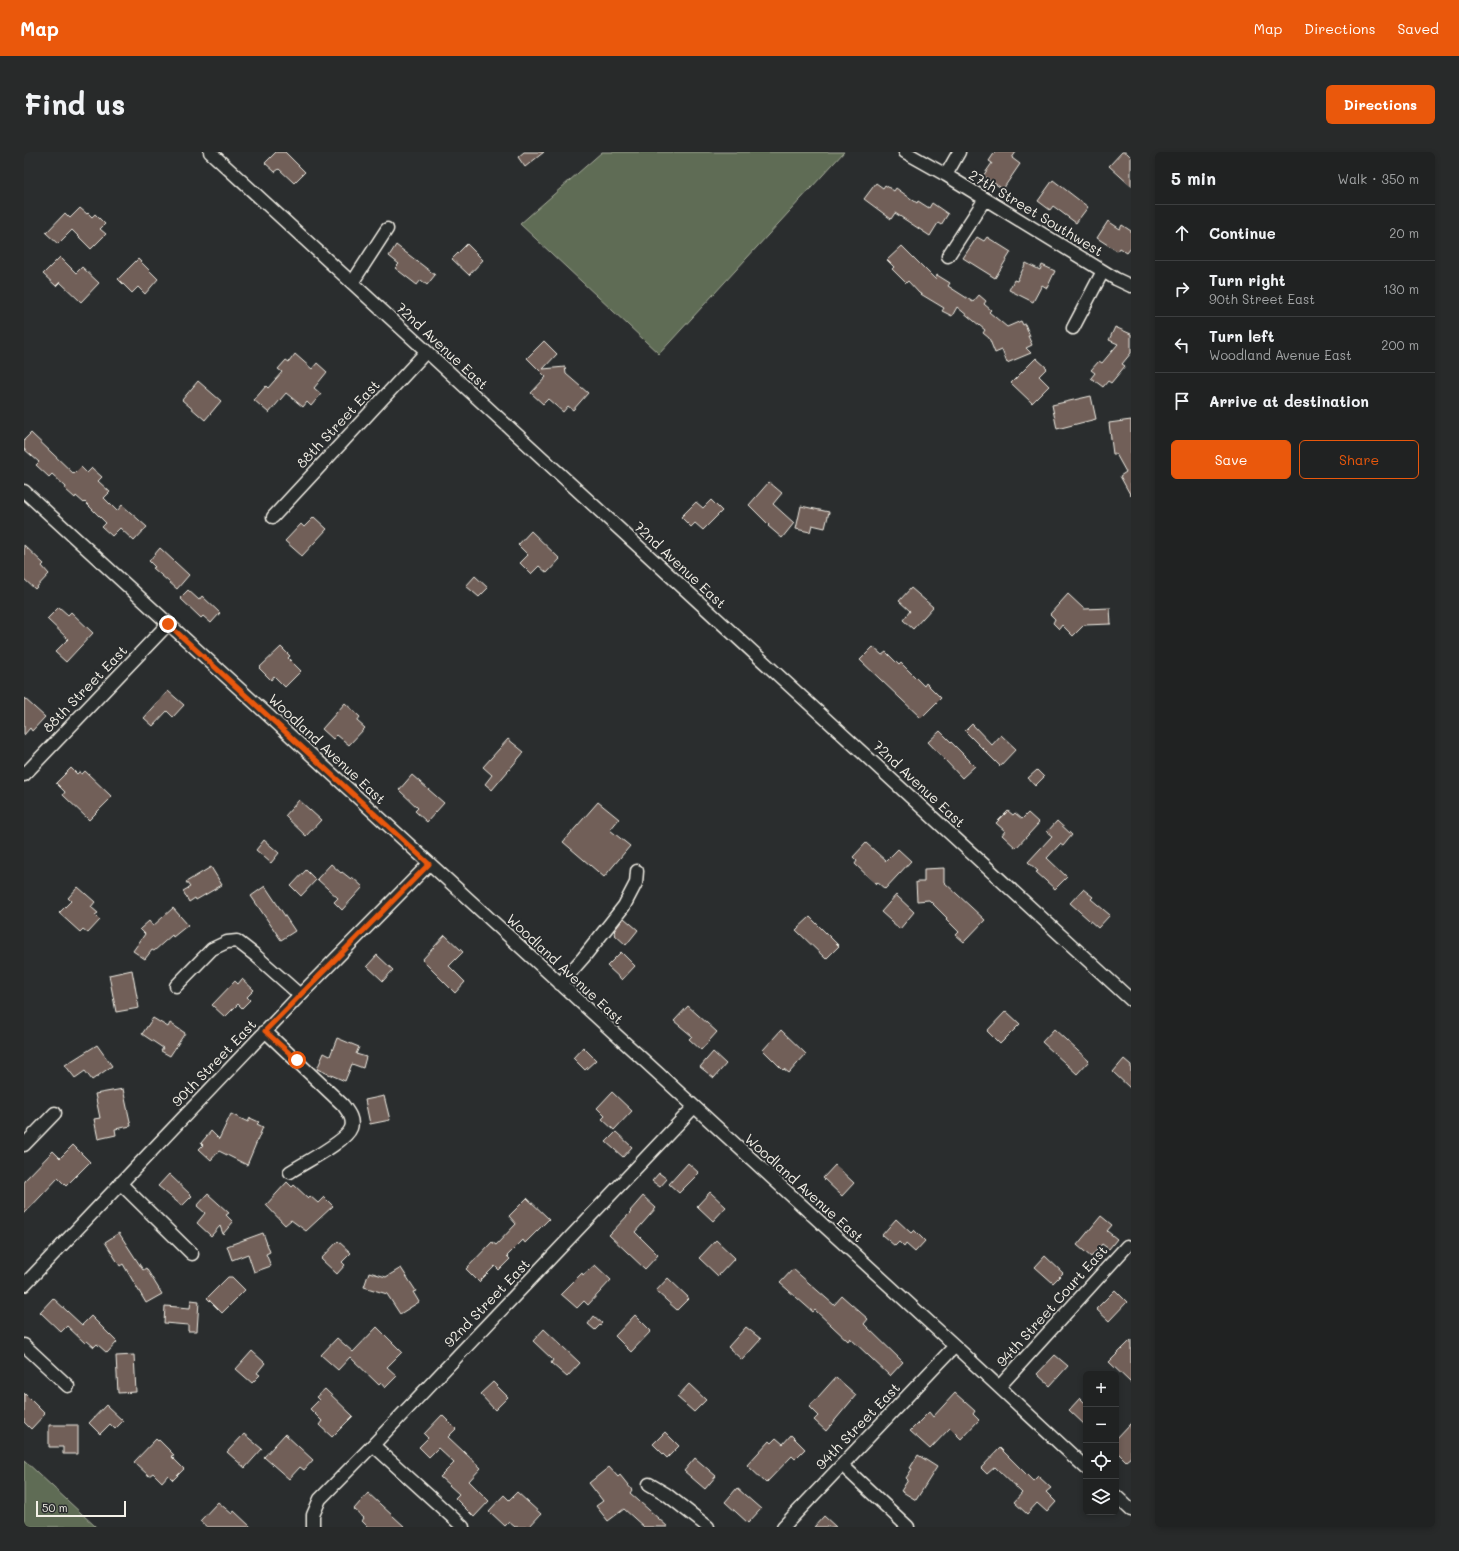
<!DOCTYPE html>
<meta charset="utf-8">
<style>
:root{--surface:#202222;--page:#282a2a;--text:#f1f3f6;--muted:#a2a4a5;--line:#3d3f40;--accent:#ea580c}
body{margin:0;font-family:Mali,sans-serif;background:var(--page);color:var(--text)}
.controls{position:absolute;right:12px;bottom:12px;display:grid;overflow:hidden;border-radius:6px;box-shadow:0 2px 6px #0003}
.controls button{width:36px;height:36px;display:grid;place-items:center;padding:0;border:0;border-bottom:1px solid var(--line);background:var(--surface);color:var(--text);font:20px sans-serif}
.scale{position:absolute;left:12px;bottom:10px;width:90px;box-sizing:border-box;padding-left:4px;border:2px solid #f4f1e8;border-top:0;font-size:11px;line-height:14px;white-space:nowrap;color:#f4f1e8;-webkit-text-stroke:3px #2a2d2e;paint-order:stroke}
.stop{position:absolute;width:12px;height:12px;margin:-9px;border:3px solid #ea580c;border-radius:50%;background:#fff}
.stop.end{background:#ea580c;border-color:#fff;box-shadow:0 1px 4px #0008}
.list{margin:0;padding:0;list-style:none}
h2{display:flex;justify-content:space-between;align-items:center;height:52px;margin:0;padding:0 16px;font-size:17px}
h2 small{font-size:13px;font-weight:400;color:var(--muted)}
.list li{display:grid;grid-template-columns:26px 1fr auto;gap:12px;align-items:center;box-sizing:border-box;height:56px;padding:0 16px;border-top:1px solid var(--line)}
.list b{display:block;font-size:15px;white-space:nowrap}
.list p{margin:0;font-size:13px;white-space:nowrap;color:var(--muted)}
.list em{font-size:13px;font-style:normal;color:var(--muted)}
.actions{display:flex;gap:8px;padding:12px 16px}
.actions a{flex:1;padding:9px 0;border:1px solid var(--accent);border-radius:6px;text-align:center;font-size:14px;color:var(--accent)}
.actions .main{background:var(--accent);color:#fff}
.icon{flex:none;width:22px;height:22px;fill:none;stroke:currentColor;stroke-width:2;stroke-linecap:round;stroke-linejoin:round}
.map{position:relative;flex:none;width:1107px;height:1375px;overflow:hidden;border-radius:6px}
header{display:flex;align-items:center;gap:24px;box-sizing:border-box;height:56px;padding:0 20px;background:var(--accent);color:#fff}
header strong{font-size:19px}
nav{display:flex;gap:22px;margin-inline-start:auto;font-size:14px}
.intro{display:flex;align-items:center;justify-content:space-between;box-sizing:border-box;height:96px;padding:0 24px}
h1{margin:0;font-size:28px}
.button{padding:10px 18px;border-radius:6px;background:var(--accent);color:#fff;font-size:14px;font-weight:700}
main{display:flex;gap:24px;padding:0 24px}
aside{flex:1;background:var(--surface);border-radius:6px;box-shadow:0 2px 6px #0003}
.map>svg:first-child{display:block}
.green{fill:#5e6c54;stroke:#a9ae9e}
.building{fill:#715f59;stroke:#f4f1e8}
.lines{fill:none;stroke-linecap:round;stroke-linejoin:round}
.minor-casing{stroke:#f4f1e8;stroke-width:15}
.minor{stroke:#2a2d2e;stroke-width:12}
.route{stroke:#ea580c;stroke-width:5}
.labels{text-anchor:middle;stroke-width:4;stroke-linejoin:round;paint-order:stroke}
.street-label{font-size:14px;fill:#f4f1e8;stroke:#2a2d2e}
</style>
<header>
<strong>Map</strong>
<nav><a>Map</a><a>Directions</a><a>Saved</a></nav>
</header>
<div class="intro"><h1>Find us</h1><a class="button">Directions</a></div>
<main>
<div class="map">
<svg width="1107" height="1375" viewBox="0 0 1107 1375">
<rect width="100%" height="100%" fill="#2a2d2e"/>
<filter id="ink" filterUnits="userSpaceOnUse"><feTurbulence type="fractalNoise" baseFrequency=".025" numOctaves="2"/><feDisplacementMap in="SourceGraphic" scale="8" xChannelSelector="R" yChannelSelector="G"/><feConvolveMatrix kernelMatrix="1 2 1 2 8 2 1 2 1" color-interpolation-filters="sRGB"/></filter>
<g filter="url(#ink)">
<path class="green" d="M578,0H820L635,202L496,72Z
M0,1308L72,1375H0Z"/>
<path class="building" d="M252,0H261L281,20L270,31L255,17L251,20L241,11Z
M500,0H520L501,15L494,5Z
M971,0H992L988,6L996,12L979,37L959,24L968,11L965,9Z
M1098,0H1102L1107,5V34L1085,14Z
M1029,28L1064,55L1052,71L1029,54L1026,58L1014,49Z
M852,31L859,36L861,33L870,39L872,36L893,51L894,49L905,56L908,51L924,62L917,73L914,71L906,84L871,61L867,67L840,47Z
M56,56L63,62L64,61L68,65L71,62L81,72L76,77L82,82L67,97L48,78L34,92L22,81L41,61L46,66Z
M1084,69L1096,77L1098,73L1107,79V96L1103,101L1095,96L1093,99L1073,86Z
M953,85L960,89L963,85L987,100L971,126L939,106Z
M443,92L459,108L445,123L428,107Z
M372,93L411,123L403,133L397,128L393,133L371,116L375,112L365,104Z
M878,94L911,127L913,123L926,131L924,134L949,150L955,143L962,149L960,152L967,158L965,160L983,175L997,169L999,173L1001,172L1006,184H1004L1008,193L1002,196L1007,201L983,211L978,198L971,201L965,186L959,181L961,178L933,155L928,164L918,159L920,156L895,141L884,129L882,131L868,117L870,115L863,108Z
M36,105L52,121L58,115L75,131L57,150L36,130L32,134L19,122Z
M114,107L134,127L121,142L114,135L108,141L94,127Z
M1002,111L1016,118L1018,113L1031,119L1023,136L1018,133L1009,150L985,138L990,128L993,129Z
M1091,175L1107,182V201L1098,212L1101,214L1087,231L1084,229L1079,235L1067,226L1071,221L1067,218L1075,209L1078,211L1094,192L1085,188Z
M520,189L533,202L519,217L541,215L542,222L564,241L549,258L544,254L539,260L524,247L519,252L507,241L522,225L503,206Z
M271,202L288,217L293,211L303,220L290,236L297,242L287,254L283,250L279,255L262,241L245,261L230,248L242,234L244,236L258,220L254,217L262,208L265,210Z
M1012,206L1023,216L1015,224L1025,234L1008,251L987,231Z
M174,229L197,249L181,268L158,248Z
M1067,244L1072,267L1033,277L1028,253Z
M1107,268V344L1096,324L1102,320L1092,302H1089L1085,271Z
M7,281L50,322L57,315L63,321L68,316L78,325L74,329L86,340L80,346L93,359L98,353L123,375L110,389L96,376L88,384L78,375L82,371L61,350L60,351L52,344L51,346L41,337L42,335L28,322L25,325L12,313L15,310L0,297V288Z
M745,330L758,341L749,352L770,371L758,386L744,374L745,373L725,353Z
M687,348L698,359L679,378L671,371L667,375L657,365L672,350L679,356Z
M777,354L805,360L801,376L788,373L786,380L772,377Z
M290,365L303,377L278,404L261,389L277,372L280,375Z
M507,379L536,407L523,421L515,414L507,422L496,411L504,403L494,393Z
M0,393L20,412L18,414L25,422L11,437L0,427Z
M136,396L165,423L153,437L129,416L131,415L125,409Z
M451,424L464,436L455,445L442,434Z
M887,436L909,455L889,477L879,468L886,459L875,449Z
M164,438L175,448L178,444L196,461L187,471L179,464L177,466L156,446Z
M1044,442L1060,457L1086,456L1087,472L1060,473L1049,484L1038,473L1035,477L1029,471L1031,467L1026,462Z
M35,455L44,463L47,460L69,481L42,510L31,500L44,487L23,467Z
M257,495L266,504L264,506L277,519L261,535L250,524L247,528L235,516Z
M849,495L858,503L862,500L875,513L877,511L900,534L902,531L917,546L897,566L836,508Z
M144,539L160,553L149,565L143,559L129,574L120,566Z
M0,546L21,565L8,579L6,576L0,583Z
M321,551L336,565L333,569L341,576L325,593L313,583L309,587L298,577Z
M948,572L968,593L977,583L992,597L976,614L941,579Z
M916,579L951,614L938,626L904,590Z
M484,587L500,600L468,638L461,632L468,623L459,615Z
M47,616L53,622L55,620L58,622L61,619L88,645L65,668L39,643L41,640L32,631Z
M1013,618L1020,625L1011,634L1004,626Z
M388,623L420,651L403,670L391,659L394,656L375,638Z
M275,648L297,668L282,684L261,664Z
M574,650L595,667L586,678L606,694L580,725L539,690Z
M984,659L989,663L991,661L998,667L1004,661L1015,671L992,696L978,683L981,679L972,671Z
M1033,669L1048,683L1039,694L1036,692L1023,706L1043,725L1031,737L1012,720L1014,719L1004,710L1028,684L1023,680Z
M240,688L255,701L247,711L232,698Z
M842,691L862,709L874,697L887,709L861,737L853,730L852,732L831,712L833,709L829,705Z
M307,712L317,721L318,720L327,727L328,725L339,735L318,758L310,750L314,746L293,727Z
M187,715L198,733L172,748L171,746L165,750L159,739L166,735L162,730Z
M920,716V730L961,768L940,790L932,783L935,780L922,767L923,766L905,748L893,749L892,730H900V717Z
M282,718L292,728L277,744L267,734Z
M241,734L271,779L257,788L227,744Z
M54,735L71,750L67,755L74,761L71,763L76,768L64,781L59,777L56,780L35,761L47,749L44,746Z
M1059,737L1069,745L1067,747L1086,763L1074,776L1046,751Z
M872,743L890,760L876,777L857,760Z
M149,756L164,773L149,785L148,783L130,799L128,798L121,807L109,799L121,782L116,777L125,769L129,774Z
M786,765L815,794L802,807L772,778Z
M600,766L614,778L602,793L590,782L591,780L590,779Z
M421,783L439,800L425,814L441,830L431,841L398,808Z
M597,800L611,814L598,828L583,814Z
M353,803L369,818L359,829L343,814Z
M108,818L115,856L92,860L85,823Z
M218,827L230,838L223,845L226,848L218,856L214,852L201,865L188,853L211,829L214,832Z
M664,854L693,880L677,898L665,887L668,884L650,869Z
M982,859L996,872L976,892L963,879Z
M129,866L144,875L146,871L161,881L146,904L137,899L139,896L118,882Z
M1030,877L1065,909L1053,922L1018,890Z
M757,878L782,902L765,921L760,917L759,918L739,898Z
M313,886L335,895L332,902L342,905L339,916L328,912L321,929L293,917L300,901L306,904Z
M73,893L88,914L68,928L61,919L51,926L41,913Z
M559,895L572,908L561,918L549,906Z
M689,900L702,912L690,926L676,915Z
M1100,907L1107,913V937L1089,920Z
M99,937L107,974L91,977L92,983L74,987L70,967L76,966L71,942Z
M588,940L608,959L590,978L578,967L581,964L573,956Z
M360,944L366,968L346,972L341,948Z
M207,962L224,970L226,966L235,970L233,972L239,975L223,1013L195,999L187,1008L175,997L179,993L177,991L187,979L195,987Z
M592,980L608,995L599,1005L582,990Z
M49,993L66,1010L42,1034L34,1026L0,1062V1029L29,999L36,1006Z
M664,1011L675,1021L655,1041L645,1032Z
M811,1013L830,1031L818,1044L799,1026Z
M635,1021L643,1027L636,1035L628,1029Z
M145,1022L168,1044L158,1054L134,1034Z
M263,1030L268,1035L270,1033L284,1046L286,1044L294,1051L300,1045L309,1054L282,1079L267,1068L261,1073L242,1053Z
M686,1040L702,1055L689,1069L673,1054Z
M184,1042L205,1061L202,1063L209,1070L199,1082L196,1074L187,1084L173,1071L181,1061L173,1054Z
M619,1044L632,1056L611,1080L634,1103L621,1117L585,1083L607,1060L606,1059Z
M503,1046L525,1067L501,1091L499,1088L483,1104L486,1107L475,1118L471,1114L455,1130L442,1117L468,1090L472,1093L492,1072L485,1064Z
M1077,1064L1088,1073L1083,1079L1093,1087L1085,1097L1078,1092L1067,1105L1053,1093Z
M872,1067L887,1081L890,1078L901,1089L891,1100L882,1092L880,1095L875,1090L871,1094L858,1083Z
M95,1081L119,1118L122,1116L138,1142L122,1151L99,1112L96,1114L81,1090Z
M239,1081L246,1100L242,1102L247,1114L230,1120L224,1102L208,1108L203,1094Z
M692,1088L711,1106L694,1124L675,1106Z
M314,1089L327,1101L318,1110L321,1113L313,1122L297,1107Z
M1021,1104L1039,1121L1029,1131L1011,1115Z
M571,1113L587,1128L564,1153L560,1149L553,1156L537,1142L558,1121L559,1123Z
M377,1116L392,1139L389,1140L395,1150L376,1162L363,1142L340,1135L345,1120L362,1125Z
M769,1117L810,1153L818,1144L844,1167L840,1172L879,1210L866,1224L826,1186L824,1189L791,1158L789,1160L756,1131Z
M204,1125H208L221,1138L198,1161L183,1146Z
M644,1126L665,1146L653,1158L632,1139Z
M1091,1138L1103,1150L1085,1169L1072,1157Z
M29,1146L58,1173L67,1164L93,1190L83,1201L73,1192L70,1195L63,1189L61,1191L43,1174L37,1180L16,1160Z
M167,1148L175,1149L173,1179H164V1173L140,1171L141,1154L166,1156Z
M611,1163L627,1179L607,1200L591,1184Z
M570,1164L578,1171L571,1178L564,1172Z
M353,1175L378,1200L363,1215L373,1224L361,1236L357,1231L355,1233L326,1205L314,1218L297,1203L313,1186L329,1200Z
M722,1175L737,1187L718,1208L704,1195Z
M520,1177L556,1211L543,1225L527,1211L529,1208L509,1189Z
M1107,1188V1231L1085,1210Z
M228,1199L241,1211L233,1221L236,1223L228,1231L212,1217Z
M110,1203L112,1240L94,1241L92,1204Z
M1031,1203L1044,1214L1026,1234L1013,1222Z
M812,1225L832,1243L802,1279L790,1268L794,1264L785,1255Z
M469,1230L484,1245L471,1258L456,1242Z
M665,1232L682,1248L670,1260L653,1245Z
M301,1237L329,1264L308,1285L295,1273L298,1269L286,1257L295,1248L292,1245Z
M0,1241L21,1262L7,1277L0,1270Z
M931,1241L951,1259L949,1262L955,1268L937,1287L926,1276L906,1297L886,1279L905,1260L909,1265Z
M1056,1246L1062,1252V1274L1045,1258Z
M82,1253L99,1269L91,1277L86,1272L76,1282L65,1271Z
M418,1263L432,1277L424,1285L457,1316L445,1329L465,1349L450,1365L431,1346L435,1342L416,1325L430,1311L414,1296L405,1305L395,1295L404,1286L400,1282Z
M1107,1271V1305L1102,1309L1092,1299V1287Z
M25,1273H54V1302H39V1295H25Z
M641,1280L655,1294L643,1306L629,1292Z
M220,1282L238,1297L221,1316L203,1300Z
M261,1282L289,1308L280,1318L276,1315L265,1327L240,1305Z
M767,1283L781,1297L771,1307L768,1304L742,1331L723,1313L745,1289L747,1291L752,1286L759,1292Z
M132,1287L134,1289L135,1288L150,1303L147,1304L160,1317L149,1328L144,1323L138,1330L129,1321L125,1324L110,1310Z
M976,1296L1009,1329L1014,1324L1027,1336L1022,1340L1032,1350L1023,1360L1013,1351L1003,1362L990,1350L998,1341L971,1315L963,1322L957,1316Z
M894,1303L913,1315L892,1348L877,1339L884,1328L882,1326L888,1317L886,1316Z
M671,1306L692,1324L681,1337L660,1319Z
M585,1315L594,1325L596,1323L608,1338L606,1341L644,1375H620L600,1357L584,1369L572,1354L579,1349L565,1331Z
M713,1336L737,1357L724,1371L701,1350Z
M493,1340L517,1362L505,1375H491L485,1370L481,1374L465,1359L480,1343L485,1348Z
M344,1341L381,1375H344L338,1369L340,1366L330,1357Z
M194,1350L208,1362L210,1359L227,1375H183L176,1369Z
M800,1364L812,1375H790Z"/>
<g class="lines">
<g class="minor-casing">
<path id="minor" d="M186,0L1107,848
M881,0L922,23L1092,127L1107,134
M922,23L935,0
M924,104L961,47
M328,131L363,77
M1049,176L1079,119
M0,339L931,1194L1062,1316
M249,365L402,200
M0,623L144,472
M536,832L559,806L600,754L612,731L613,719
M152,834L188,797L203,790L213,789L231,803L276,843
M241,879L319,953C324,960 330,967 327,976C322,990 279,1011 266,1020
M0,993L31,961
M96,1031L168,1102
M0,1133L276,843L405,712
M0,1193L44,1234
M975,1235L1103,1094
M349,1293L439,1375
M818,1313L884,1375
M625,1332L642,1342L684,1375
M1092,1344L1107,1358
M289,1375V1363L296,1347L349,1293L670,955
M759,1375L931,1194"/>
</g>
<use href="#minor" class="minor"/>
</g>
</g>
<g class="lines" filter="url(#ink)">
<path class="route" d="M144,472L405,712L241,879L273,908"/>
</g>
<g class="labels">
<g class="street-label">
<text transform="translate(1012 61) rotate(31)" y="5">27th Street Southwest</text>
<text transform="translate(418 194) rotate(43)" y="5">72nd Avenue East</text>
<text transform="translate(314 272) rotate(-47)" y="5">88th Street East</text>
<text transform="translate(656 413) rotate(43)" y="5">72nd Avenue East</text>
<text transform="translate(61 537) rotate(-46)" y="5">88th Street East</text>
<text transform="translate(303 597) rotate(43)" y="5">Woodland Avenue East</text>
<text transform="translate(895 632) rotate(43)" y="5">72nd Avenue East</text>
<text transform="translate(541 817) rotate(43)" y="5">Woodland Avenue East</text>
<text transform="translate(190 911) rotate(-46)" y="5">90th Street East</text>
<text transform="translate(780 1036) rotate(42)" y="5">Woodland Avenue East</text>
<text transform="translate(463 1151) rotate(-46)" y="5">92nd Street East</text>
<text transform="translate(1028 1154) rotate(-48)" y="5">94th Street Court East</text>
<text transform="translate(834 1274) rotate(-46)" y="5">94th Street East</text>
</g>
</g>
</svg>
<div class="controls">
<button>+</button>
<button>−</button>
<button><svg class="icon" aria-label="locate" viewBox="0 0 24 24"><circle cx="12" cy="12" r="6"/><path d="M12 2v4M12 18v4M2 12h4M18 12h4"/></svg></button>
<button><svg class="icon" aria-label="layers" viewBox="0 0 24 24"><path d="M12 4l9 5-9 5-9-5zM3 14l9 5 9-5"/></svg></button>
</div>
<div class="scale">50 m</div>
<div class="stop" style="left:273px;top:908px"></div>
<div class="stop end" style="left:144px;top:472px"></div>
</div>
<aside>
<h2>5 min<small>Walk · 350 m</small></h2>
<ul class="list">
<li><svg class="icon" aria-label="ahead" viewBox="0 0 24 24"><path d="M12 20V5M6 11l6-6 6 6"/></svg><div><b>Continue</b></div><em>20 m</em></li>
<li><svg class="icon" aria-label="right" viewBox="0 0 24 24"><path d="M7 20v-9h11M14 6l5 5-5 5"/></svg><div><b>Turn right</b><p>90th Street East</p></div><em>130 m</em></li>
<li><svg class="icon" aria-label="left" viewBox="0 0 24 24"><path d="M17 20v-9H6M10 6l-5 5 5 5"/></svg><div><b>Turn left</b><p>Woodland Avenue East</p></div><em>200 m</em></li>
<li><svg class="icon" aria-label="arrive" viewBox="0 0 24 24"><path d="M6 21V4h12l-3 4 3 4H6"/></svg><div><b>Arrive at destination</b></div></li>
</ul>
<div class="actions"><a class="main">Save</a><a>Share</a></div>
</aside>
</main>
